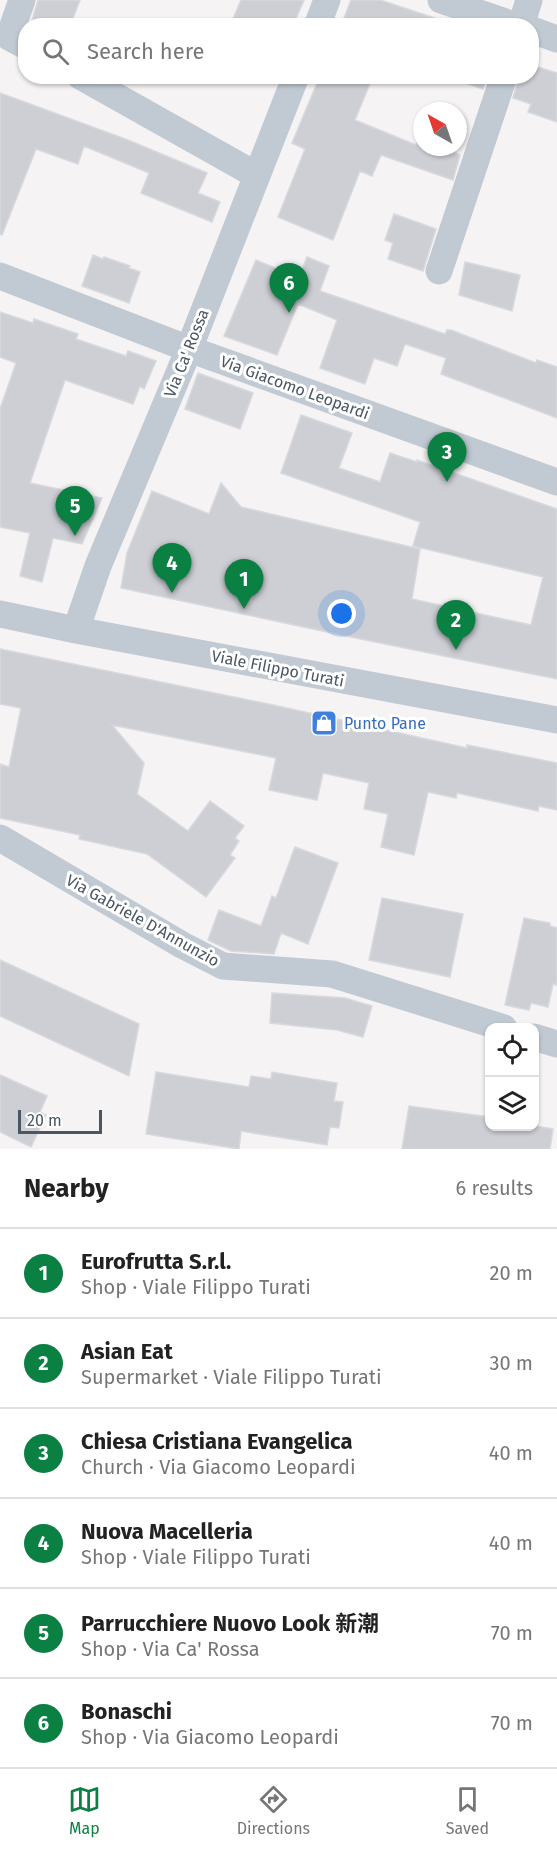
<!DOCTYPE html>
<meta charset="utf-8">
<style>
:root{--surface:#fff;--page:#f2f2f2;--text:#222;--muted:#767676;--line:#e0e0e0;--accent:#0b8043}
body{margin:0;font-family:"Fira Sans","Noto Sans SC",sans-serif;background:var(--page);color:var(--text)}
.controls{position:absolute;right:18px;bottom:18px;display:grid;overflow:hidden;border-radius:12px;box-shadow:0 2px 4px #0004}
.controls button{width:54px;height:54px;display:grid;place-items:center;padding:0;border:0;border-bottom:2px solid var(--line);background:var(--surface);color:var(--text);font:30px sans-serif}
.compass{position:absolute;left:413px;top:102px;width:54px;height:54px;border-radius:50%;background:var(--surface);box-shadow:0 2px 4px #0004;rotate:320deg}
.scale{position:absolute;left:18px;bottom:15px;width:84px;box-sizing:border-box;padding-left:6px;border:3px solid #4a5661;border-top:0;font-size:16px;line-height:21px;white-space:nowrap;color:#4a5661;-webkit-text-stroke:4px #fff;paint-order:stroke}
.you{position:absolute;left:342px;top:614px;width:21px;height:21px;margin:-15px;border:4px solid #fff;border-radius:50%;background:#1a73e8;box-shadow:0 0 0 9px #1a73e833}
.badge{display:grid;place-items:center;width:39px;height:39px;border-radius:50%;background:var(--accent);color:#fff;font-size:20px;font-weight:700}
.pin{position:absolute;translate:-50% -50px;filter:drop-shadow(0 2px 3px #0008)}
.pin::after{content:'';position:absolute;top:32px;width:21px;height:18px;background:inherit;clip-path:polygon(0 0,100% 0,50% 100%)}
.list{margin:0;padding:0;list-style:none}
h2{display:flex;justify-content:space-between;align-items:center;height:78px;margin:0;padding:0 24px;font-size:26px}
h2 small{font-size:20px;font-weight:400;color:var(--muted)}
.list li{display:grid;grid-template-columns:39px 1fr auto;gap:18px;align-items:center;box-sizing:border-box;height:90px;padding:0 24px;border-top:2px solid var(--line)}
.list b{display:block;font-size:22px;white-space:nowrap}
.list p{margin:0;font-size:20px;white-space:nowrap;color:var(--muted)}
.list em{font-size:20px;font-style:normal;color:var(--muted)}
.icon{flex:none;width:33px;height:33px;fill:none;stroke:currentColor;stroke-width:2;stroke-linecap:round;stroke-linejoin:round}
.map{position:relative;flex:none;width:557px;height:1149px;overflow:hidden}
.search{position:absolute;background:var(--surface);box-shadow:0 2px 4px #0004;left:18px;right:18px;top:18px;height:66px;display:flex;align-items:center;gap:15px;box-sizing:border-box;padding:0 21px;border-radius:24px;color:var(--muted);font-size:22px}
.sheet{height:618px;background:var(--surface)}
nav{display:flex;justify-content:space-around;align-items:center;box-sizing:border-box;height:84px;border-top:2px solid var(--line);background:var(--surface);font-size:16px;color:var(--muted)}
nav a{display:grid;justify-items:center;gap:3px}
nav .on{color:var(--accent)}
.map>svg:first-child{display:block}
.building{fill:#cdcfd5;stroke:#d7d9de;stroke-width:1.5}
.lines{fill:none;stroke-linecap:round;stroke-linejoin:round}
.minor{stroke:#c1cad2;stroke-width:27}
.labels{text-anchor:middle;stroke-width:6;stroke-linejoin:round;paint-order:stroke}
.street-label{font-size:16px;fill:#4a5661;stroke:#fff}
.shop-label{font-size:16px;fill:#366cbe;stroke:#fff;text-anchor:start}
</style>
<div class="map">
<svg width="557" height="1149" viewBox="0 0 557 1149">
<rect width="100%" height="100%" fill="#f5f3f3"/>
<path class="building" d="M38,0H80L70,26H47L32,20Z
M241,0H304L293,26H230Z
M351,0H380L444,21V26H341Z
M531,65L557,73V122L528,112L531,104L513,98L519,76H531Z
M320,76H373L355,120L416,145L418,139L422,141V147H439L460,155L453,180L381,155L372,176L360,171L333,240L278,217L305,149L292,143Z
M460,76H487L483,89L460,81Z
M0,93L128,140L207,173L198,193L220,202L212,222L141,193L149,173L84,146L78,164L36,149L2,235L0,234Z
M394,214L436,229L423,271L388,259L393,243L385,240Z
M93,255L103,259L104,257L130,266L129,268L140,272L129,303L82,286Z
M307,257L329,266L320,291L445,334L447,330H451L536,363L537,360L557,367V418L441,374L446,358L405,344L397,366L374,358L365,384L320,368L337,320L298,304L277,355L224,336L256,260L299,278Z
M465,262L520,275L512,311L459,295Z
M0,312L33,323L34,319L78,334L76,339L126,356L128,351L156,361L144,389L140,386L133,404L65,380L30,483L102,498L82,544L53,538L42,582L20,576L30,533L0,527V409L16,363L0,357Z
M198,373L253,393L240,429L185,409Z
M301,415L352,433L339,468L380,482L390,453L417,462V460L557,509V679L346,636L121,588L127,553L152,491L209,514L221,483L241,507L420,549L412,599L531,625L543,577L413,546L420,522L281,473Z
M0,649L273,705L467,748V745L557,763V810L539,806L538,811L457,793L456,798L428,792L414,855L381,847L388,814L364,809L369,783L323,773L317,800L269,790L276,758L112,725L144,763L137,794L188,831L210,801L244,826L235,838L239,841L230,855L235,858L206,897L147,854L79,839L80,835L0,818V764L9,767L21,708L0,704Z
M295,847L338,863L308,944L281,933L274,954L231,951L208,940L219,910L261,926L272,896L276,898Z
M382,898L463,914L450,977L369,960Z
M524,918L550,923V926L557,928V985L553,984L548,1007L531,1003L529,1010L505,1005Z
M0,960L139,1024L129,1076L0,1016Z
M272,993L345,998L372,1006L363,1037L337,1030L270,1023Z
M156,1072L249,1087L251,1076L271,1079L272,1072L337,1083L334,1101L343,1102L339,1128L330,1127L327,1145L241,1131L239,1149L146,1134Z
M0,1075L47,1096L40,1112L46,1115L31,1147L0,1132Z
M409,1106L489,1117V1126H536L553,1129L550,1149H402Z"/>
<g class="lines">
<path class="minor" d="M22,0L9,37L26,46
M441,0L517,26
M317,26L327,0
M521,26L529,0
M532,30L557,39
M80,76L256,175
M439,271L504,76
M0,276L189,349L557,482
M0,614L76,630L557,720
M76,630L98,566L189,349L296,76
M0,838L182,945L223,966L332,974L504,1028
M534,1037L557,1044"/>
</g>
<defs>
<g id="shop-square" transform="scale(1.35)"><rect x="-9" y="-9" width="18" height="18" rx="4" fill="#3f7fe0" stroke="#fff"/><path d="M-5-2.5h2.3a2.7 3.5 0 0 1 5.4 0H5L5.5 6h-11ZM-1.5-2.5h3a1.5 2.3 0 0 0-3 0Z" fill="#fff"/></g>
</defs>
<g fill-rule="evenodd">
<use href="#shop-square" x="324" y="723"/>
</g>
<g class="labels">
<g class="street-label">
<text transform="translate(186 353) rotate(-68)" y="6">Via Ca' Rossa</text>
<text transform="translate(295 387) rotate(20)" y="6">Via Giacomo Leopardi</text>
<text transform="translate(278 668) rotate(11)" y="6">Viale Filippo Turati</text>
<text transform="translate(143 920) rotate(29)" y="6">Via Gabriele D'Annunzio</text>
</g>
<g class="shop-label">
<text x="344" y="729">Punto Pane</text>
</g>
</g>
</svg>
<div class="controls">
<button><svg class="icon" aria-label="locate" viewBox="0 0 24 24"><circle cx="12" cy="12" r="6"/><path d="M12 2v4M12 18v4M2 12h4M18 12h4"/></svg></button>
<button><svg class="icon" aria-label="layers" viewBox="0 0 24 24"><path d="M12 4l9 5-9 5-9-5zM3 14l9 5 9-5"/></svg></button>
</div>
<svg class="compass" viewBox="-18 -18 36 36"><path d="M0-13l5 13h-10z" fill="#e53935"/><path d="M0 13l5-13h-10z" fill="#767676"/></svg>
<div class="scale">20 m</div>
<div class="you"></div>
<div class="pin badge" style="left:244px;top:609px">1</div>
<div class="pin badge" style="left:456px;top:650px">2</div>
<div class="pin badge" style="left:447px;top:482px">3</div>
<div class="pin badge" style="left:172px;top:593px">4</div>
<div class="pin badge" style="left:75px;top:536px">5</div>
<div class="pin badge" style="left:289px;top:313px">6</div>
<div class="search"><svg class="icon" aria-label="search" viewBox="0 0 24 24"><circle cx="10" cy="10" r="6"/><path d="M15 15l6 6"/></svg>Search here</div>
</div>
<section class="sheet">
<h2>Nearby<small>6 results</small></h2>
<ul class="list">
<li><span class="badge">1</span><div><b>Eurofrutta S.r.l.</b><p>Shop · Viale Filippo Turati</p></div><em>20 m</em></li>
<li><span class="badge">2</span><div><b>Asian Eat</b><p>Supermarket · Viale Filippo Turati</p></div><em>30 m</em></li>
<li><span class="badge">3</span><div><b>Chiesa Cristiana Evangelica</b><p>Church · Via Giacomo Leopardi</p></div><em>40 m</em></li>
<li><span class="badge">4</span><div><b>Nuova Macelleria</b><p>Shop · Viale Filippo Turati</p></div><em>40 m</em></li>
<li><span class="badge">5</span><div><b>Parrucchiere Nuovo Look 新潮</b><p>Shop · Via Ca' Rossa</p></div><em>70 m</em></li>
<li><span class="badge">6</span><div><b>Bonaschi</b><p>Shop · Via Giacomo Leopardi</p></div><em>70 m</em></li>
</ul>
</section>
<nav>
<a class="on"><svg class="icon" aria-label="map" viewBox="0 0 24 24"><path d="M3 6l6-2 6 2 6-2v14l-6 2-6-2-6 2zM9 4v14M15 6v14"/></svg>Map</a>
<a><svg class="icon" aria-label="directions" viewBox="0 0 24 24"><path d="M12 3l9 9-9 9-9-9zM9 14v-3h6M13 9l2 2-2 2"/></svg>Directions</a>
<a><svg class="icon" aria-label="saved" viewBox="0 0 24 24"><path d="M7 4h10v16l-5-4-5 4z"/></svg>Saved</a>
</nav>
